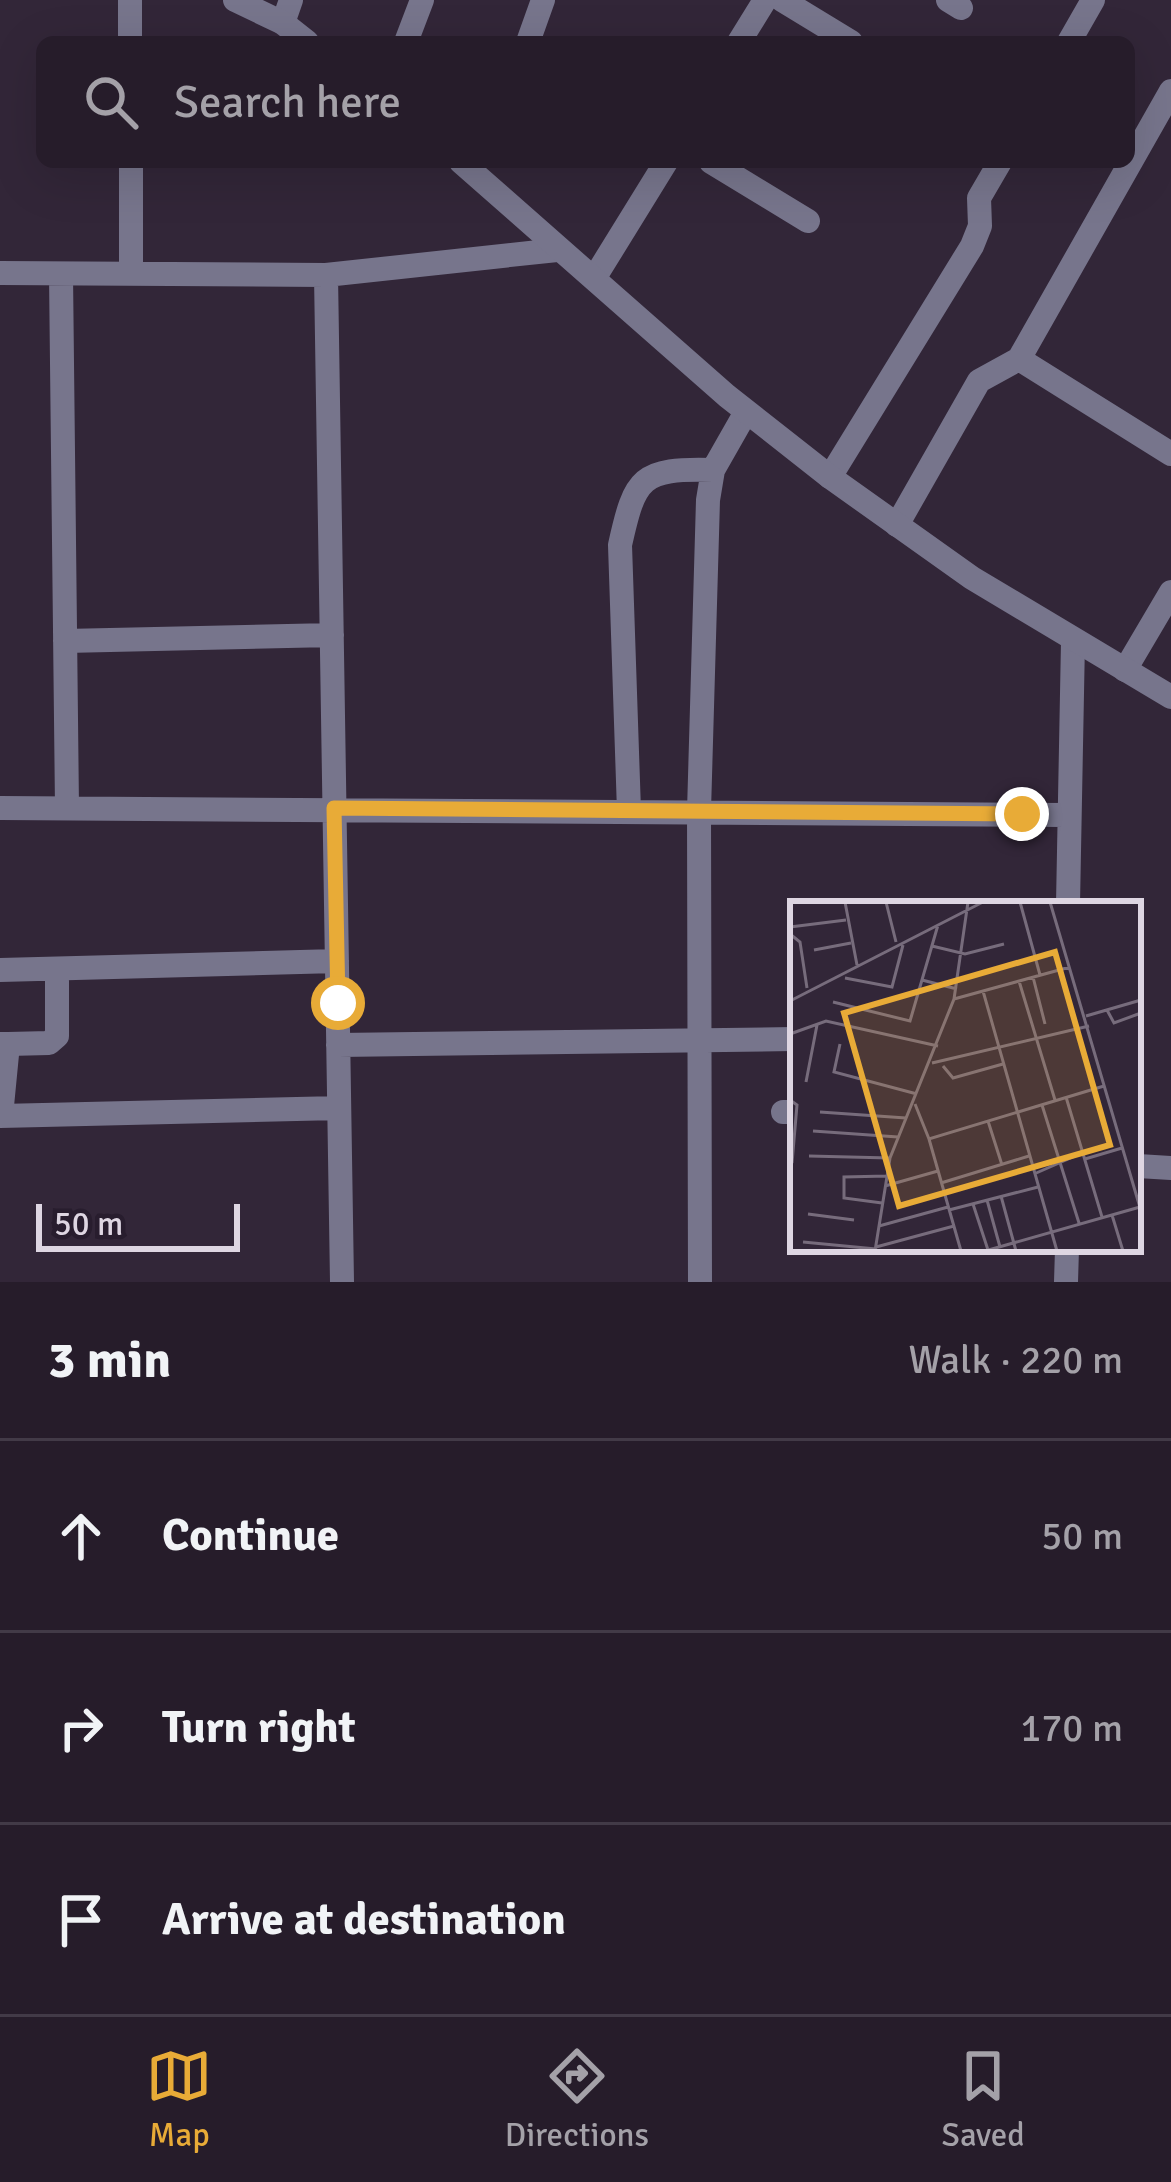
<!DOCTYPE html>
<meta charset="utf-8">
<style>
:root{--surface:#261c2a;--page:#2e2532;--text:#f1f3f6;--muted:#a4a1a8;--line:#423a47;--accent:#e8ab37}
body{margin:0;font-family:Signika,sans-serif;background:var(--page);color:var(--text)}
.scale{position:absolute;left:36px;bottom:30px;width:204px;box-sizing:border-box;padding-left:12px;border:6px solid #ded6e2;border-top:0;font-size:33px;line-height:42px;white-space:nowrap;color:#ded6e2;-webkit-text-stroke:9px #281d2e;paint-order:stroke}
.stop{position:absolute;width:36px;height:36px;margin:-27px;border:9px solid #e8ab37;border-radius:50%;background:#fff}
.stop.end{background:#e8ab37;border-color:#fff;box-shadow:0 3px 12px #0008}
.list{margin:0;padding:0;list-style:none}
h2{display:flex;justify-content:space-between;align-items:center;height:156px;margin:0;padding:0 48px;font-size:51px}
h2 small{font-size:39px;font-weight:400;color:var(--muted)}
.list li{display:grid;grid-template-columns:78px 1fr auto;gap:36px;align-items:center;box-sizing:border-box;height:192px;padding:0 48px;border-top:3px solid var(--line)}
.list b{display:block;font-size:45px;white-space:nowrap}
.list em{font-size:39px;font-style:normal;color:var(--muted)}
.icon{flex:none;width:66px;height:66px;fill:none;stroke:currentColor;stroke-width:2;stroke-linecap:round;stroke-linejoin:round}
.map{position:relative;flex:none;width:1171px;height:1282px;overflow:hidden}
.search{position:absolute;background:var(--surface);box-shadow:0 12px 48px #0002;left:36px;right:36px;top:36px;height:132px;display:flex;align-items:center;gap:30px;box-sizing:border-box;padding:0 42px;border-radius:18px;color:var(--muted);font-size:45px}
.sheet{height:732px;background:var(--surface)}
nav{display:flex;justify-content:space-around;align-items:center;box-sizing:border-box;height:168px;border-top:3px solid var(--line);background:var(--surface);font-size:33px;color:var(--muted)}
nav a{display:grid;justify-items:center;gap:6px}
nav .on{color:var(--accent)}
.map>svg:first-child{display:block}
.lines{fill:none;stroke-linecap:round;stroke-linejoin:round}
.minor{stroke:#77758c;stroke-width:24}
.tertiary{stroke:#77758c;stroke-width:24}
.route{stroke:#e8ab37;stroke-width:15}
.inset-road{fill:none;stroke:#776c7c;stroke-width:3}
.view{fill:#e8ab37;fill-opacity:0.15;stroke:#e8ab37;stroke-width:6}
.inset-edge{fill:none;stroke:#ded6e2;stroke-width:6}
</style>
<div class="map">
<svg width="1171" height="1282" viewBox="0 0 1171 1282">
<rect width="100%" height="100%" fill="#322638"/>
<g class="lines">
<path class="minor" d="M130,0V42
M782,0L851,42
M948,0L961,8
M283,23L291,0
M406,42L422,0
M528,42L543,0
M739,42L765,0
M1069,42L1093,0
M1171,91L1019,359L1171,454
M131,162V274
M711,162L808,221
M0,273L326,275
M61,274L67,808
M595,277L666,162
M830,477L972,246L980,226L979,198L1000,162
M897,525L979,381L1019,359
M65,641L332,635
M1125,670L1171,592
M0,808L1069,815
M629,811L620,545C635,477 641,468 713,470
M1068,904L1073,641
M0,970L337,961
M0,1044H8L1,1116
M8,1044L49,1043L57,1036V969
M338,1045L793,1039
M783,1112H793
M0,1116L339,1108
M1138,1166L1171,1168
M342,1282L326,275L557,250
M700,1282L699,811L708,500L713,470L746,412
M1066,1282L1067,1249"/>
<path class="tertiary" d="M235,0L283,23L307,42
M461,162L727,396L830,477L972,578L1171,697"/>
</g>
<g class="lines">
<path class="route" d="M338,1003L334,808L1022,814"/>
</g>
<g transform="translate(790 901)">
<rect width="351" height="351" fill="#322638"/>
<path class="inset-road" d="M55,1L67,64M96,1L106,41M230,1L250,74M260,1L351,310M0,26L56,19M0,33L10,41L17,87M142,45L175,53L214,43M24,49L61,42M243,76L255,123M55,77L102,86L113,44M132,79L167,88M229,80L265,199M193,90L267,350M164,98L280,66M0,100L193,1M43,101L120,120L148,24M317,109L324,122L351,112M296,115L351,99M0,133L36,120L148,145M50,143L44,171L127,193M142,162L299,125M153,165L163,177L213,163M16,181L27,124M276,196L312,316M0,199L7,204L2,262M125,203L139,238L314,185M252,204L289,322M30,211L116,217M198,220L212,264M23,230L108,236M139,238L171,350M19,255L100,257M295,258L332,247M244,273L292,252M151,282L239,255M95,285L148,270M211,295L226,350M197,299L210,346M92,302L54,297V276L97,275M183,303L198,349M159,309L248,286M18,313L64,319M322,314L333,350M89,325L158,306M13,341L86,348M86,346L164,325M85,350L100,257L164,98L178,1M195,350L350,306"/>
<path class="view" d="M265,51L320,244L109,305L54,112Z"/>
<rect width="351" height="351" class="inset-edge"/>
</g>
</svg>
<div class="scale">50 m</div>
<div class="stop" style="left:338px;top:1003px"></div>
<div class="stop end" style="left:1022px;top:814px"></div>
<div class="search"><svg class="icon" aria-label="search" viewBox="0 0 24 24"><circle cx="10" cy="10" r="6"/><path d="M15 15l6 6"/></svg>Search here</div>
</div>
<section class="sheet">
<h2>3 min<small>Walk · 220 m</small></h2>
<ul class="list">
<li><svg class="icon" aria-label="ahead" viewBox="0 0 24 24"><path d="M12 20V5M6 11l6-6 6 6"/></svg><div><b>Continue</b></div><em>50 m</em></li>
<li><svg class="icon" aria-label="right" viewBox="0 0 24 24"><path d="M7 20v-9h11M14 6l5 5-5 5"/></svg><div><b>Turn right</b></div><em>170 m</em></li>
<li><svg class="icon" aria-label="arrive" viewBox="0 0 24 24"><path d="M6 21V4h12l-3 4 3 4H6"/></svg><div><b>Arrive at destination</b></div></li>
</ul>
</section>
<nav>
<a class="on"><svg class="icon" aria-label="map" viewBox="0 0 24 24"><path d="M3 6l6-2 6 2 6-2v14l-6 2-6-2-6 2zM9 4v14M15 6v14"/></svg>Map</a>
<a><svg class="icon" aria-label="directions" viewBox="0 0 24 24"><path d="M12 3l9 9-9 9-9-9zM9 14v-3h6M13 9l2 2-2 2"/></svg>Directions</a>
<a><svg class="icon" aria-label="saved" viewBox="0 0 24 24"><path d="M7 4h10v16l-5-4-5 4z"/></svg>Saved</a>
</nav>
